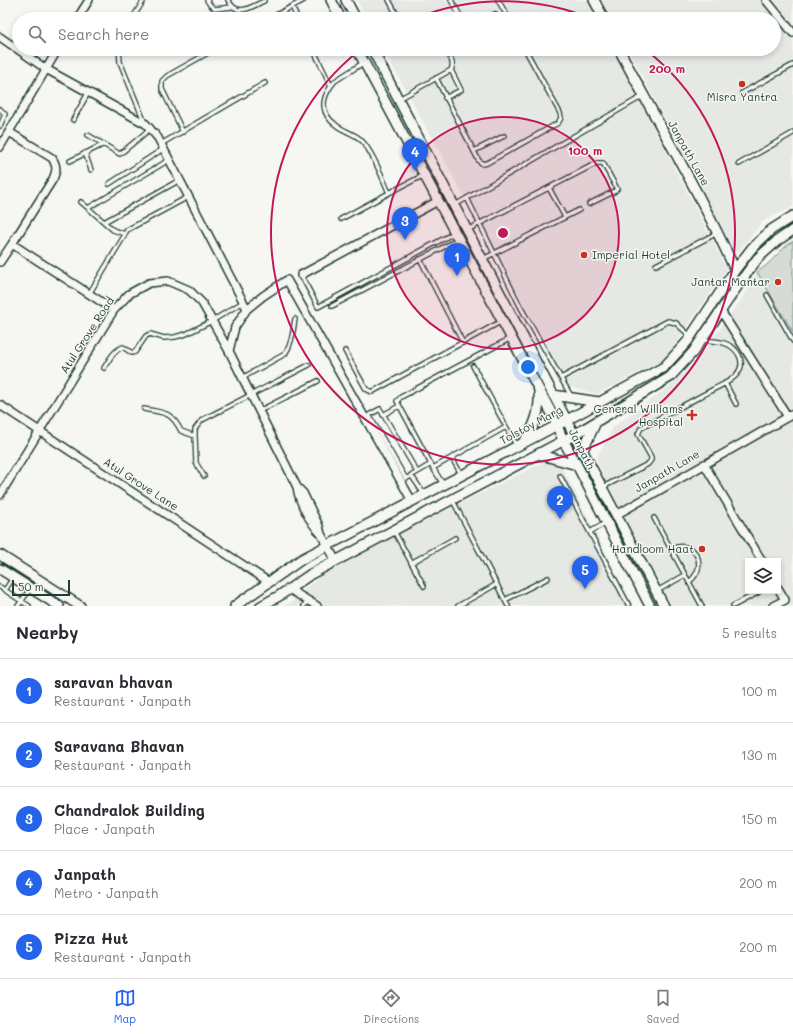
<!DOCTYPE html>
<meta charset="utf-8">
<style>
:root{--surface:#fff;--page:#f2f2f3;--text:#2b2b33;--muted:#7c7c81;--line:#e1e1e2;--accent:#2563eb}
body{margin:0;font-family:Mali,sans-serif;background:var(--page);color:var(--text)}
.controls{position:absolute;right:12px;bottom:12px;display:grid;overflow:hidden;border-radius:0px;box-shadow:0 2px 6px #0003}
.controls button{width:36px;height:36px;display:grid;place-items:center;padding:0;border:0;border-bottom:1px solid var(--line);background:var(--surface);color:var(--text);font:20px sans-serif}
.scale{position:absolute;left:12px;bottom:10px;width:58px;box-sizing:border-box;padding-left:4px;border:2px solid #1f3d34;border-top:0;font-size:11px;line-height:14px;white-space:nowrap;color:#1f3d34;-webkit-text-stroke:3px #f6f6f2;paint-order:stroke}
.you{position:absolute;left:528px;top:367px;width:14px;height:14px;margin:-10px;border:3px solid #fff;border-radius:50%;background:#1a73e8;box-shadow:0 0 0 6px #1a73e833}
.badge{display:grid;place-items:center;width:26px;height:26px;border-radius:50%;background:var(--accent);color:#fff;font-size:13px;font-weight:700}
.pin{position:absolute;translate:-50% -33px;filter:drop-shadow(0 1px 2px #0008)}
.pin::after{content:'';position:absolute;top:21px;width:14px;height:12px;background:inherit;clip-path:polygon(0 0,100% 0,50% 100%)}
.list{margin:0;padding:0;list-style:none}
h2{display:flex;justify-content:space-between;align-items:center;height:52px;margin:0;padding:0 16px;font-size:17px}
h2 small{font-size:13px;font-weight:400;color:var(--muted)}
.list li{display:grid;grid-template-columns:26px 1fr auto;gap:12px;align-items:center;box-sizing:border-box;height:64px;padding:0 16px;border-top:1px solid var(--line)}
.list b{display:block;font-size:15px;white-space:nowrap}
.list p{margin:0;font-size:13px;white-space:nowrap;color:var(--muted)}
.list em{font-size:13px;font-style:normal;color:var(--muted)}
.icon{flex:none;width:22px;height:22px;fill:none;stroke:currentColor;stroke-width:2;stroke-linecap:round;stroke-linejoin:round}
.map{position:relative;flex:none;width:793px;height:606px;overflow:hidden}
.search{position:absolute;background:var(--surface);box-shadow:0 2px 6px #0003;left:12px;right:12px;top:12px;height:44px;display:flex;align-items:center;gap:10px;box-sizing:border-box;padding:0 14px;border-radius:22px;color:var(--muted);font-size:15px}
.sheet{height:372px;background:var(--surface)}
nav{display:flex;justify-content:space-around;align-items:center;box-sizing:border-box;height:56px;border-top:1px solid var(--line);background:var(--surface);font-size:11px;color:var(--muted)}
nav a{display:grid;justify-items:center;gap:2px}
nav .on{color:var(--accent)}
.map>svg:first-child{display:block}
.built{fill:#e6e8e4;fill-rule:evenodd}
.green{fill:#d6dbd6;stroke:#7a8c85}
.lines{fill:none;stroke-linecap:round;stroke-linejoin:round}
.lane-casing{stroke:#1f3d34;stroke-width:6}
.street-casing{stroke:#1f3d34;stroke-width:10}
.secondary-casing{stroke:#1f3d34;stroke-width:12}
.lane{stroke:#f6f6f2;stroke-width:3.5}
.street{stroke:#f6f6f2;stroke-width:7}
.secondary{stroke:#f6f6f2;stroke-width:9}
.ring{fill:none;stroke:#c2185b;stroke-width:2}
.poi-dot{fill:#c8321e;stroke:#f6f6f2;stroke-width:1.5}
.labels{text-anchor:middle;stroke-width:3;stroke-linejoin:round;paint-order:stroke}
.poi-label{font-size:11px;fill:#1f3d34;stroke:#f6f6f2;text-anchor:end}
.street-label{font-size:11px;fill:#1f3d34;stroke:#f6f6f2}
.centre{fill:#c2185b;stroke:#f6f6f2;stroke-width:2}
.ring-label{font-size:12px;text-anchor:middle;font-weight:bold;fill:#c2185b;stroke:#f6f6f2;stroke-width:3;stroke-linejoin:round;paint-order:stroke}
</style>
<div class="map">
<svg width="793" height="606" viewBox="0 0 793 606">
<rect width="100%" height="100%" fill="#f6f6f2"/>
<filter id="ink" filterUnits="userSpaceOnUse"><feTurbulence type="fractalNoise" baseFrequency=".025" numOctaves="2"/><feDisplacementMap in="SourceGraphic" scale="8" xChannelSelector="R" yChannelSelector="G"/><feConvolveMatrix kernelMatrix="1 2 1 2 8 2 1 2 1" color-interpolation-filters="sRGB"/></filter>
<g filter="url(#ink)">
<path class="built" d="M357,0H588L598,19H367Z
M602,0H793V207L763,221L736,254L628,49H774V19H612Z
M383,49H613L727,269L665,359L597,394L569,387Z
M757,272L793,332V606H672L607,484L596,459L614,426L674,383L699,357L747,292ZM748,561H778V591H748Z
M544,462L562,467L633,606H284L292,602L327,569Z"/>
<path class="green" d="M793,241V332L757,272C772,263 779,250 793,241Z"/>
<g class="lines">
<g class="lane-casing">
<path id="lane" d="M207,0L210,5L215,9L232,7
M228,0C238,18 250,7 264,1
M389,0L399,19
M451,0L462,19
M498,0L509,19
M292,7L298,19
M132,19L144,0
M269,19L304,0
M485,19L495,14
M119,49L120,62L145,123
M313,49L331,86C321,100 321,114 336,125C343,131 353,133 360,139C371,148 383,179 389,193L341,219
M377,58L393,49
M436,78L479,161L483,164L487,163L558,123L561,118L560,113L525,49
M331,86L335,81L363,63
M742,93L793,65
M445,98L461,90L451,70
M399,99L451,70C455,63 449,56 446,49
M0,109L5,114L0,126
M73,120L88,93
M183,132L162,89V81L167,76L215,49
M88,135L118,153L120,154L150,129
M161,144L265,83
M474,151L504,136
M85,153L91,170
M70,161L104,144
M739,164L793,133
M180,180L104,222L113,230L125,234L127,230L188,197
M109,184L163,149
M549,188L565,217
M389,193L424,175
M467,198L520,306L571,396
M81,202L88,208L169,160
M455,205L643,96
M88,208L104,222
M467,230L597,163H603L617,189L615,191L589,204
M420,259L463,343
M483,259L579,210
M656,265L717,233
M301,275L318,307L454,233
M89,294L123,238L125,234
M767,295L793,341
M332,306L457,240
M345,351L366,389L372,392L502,321
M473,366L516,445
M104,368C109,360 114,350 123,347L132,353L135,352L146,336L150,334L164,338L175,337L186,334L212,321L243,302
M242,378L285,354C292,344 293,331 295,319
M561,378L668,321L676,323L690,336
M725,383L736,404
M144,409C164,413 171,411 181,431L195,436
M259,411L318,381
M383,415L399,406
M506,427L433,468L397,401L401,397L511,338
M452,458L461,474
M433,468L443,484
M417,472L380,409L369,415L406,479C414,474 423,469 431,464
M411,475L424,494
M204,476L196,463L195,436V429L202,420L309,365
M560,476L629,606
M603,487L648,464L651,460V457L638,434L641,428C666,415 690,402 714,389C722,385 732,381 737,374C747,362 737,347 724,343C718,341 710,341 703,340
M452,499L508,606
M654,518L702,606
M394,531L424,586
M590,532L605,523
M671,549C694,538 710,565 689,582
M411,563L455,538
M0,587L29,606
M5,590L13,578
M657,591L685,575
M505,600L548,578
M18,606L30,589
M304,606L308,600
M458,606L497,584
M733,606L759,592"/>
</g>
<g class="street-casing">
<path id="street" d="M766,0L793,33
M77,19L89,0
M0,37L46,69L146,124L158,138L247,309L235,327L229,351
M9,132L52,158C57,166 57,170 53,179L12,244L114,310
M0,147L58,49
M0,262L12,244
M301,275L438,201
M247,309L263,296L287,280L412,501
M721,311L788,417
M0,405L269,582
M704,464L762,561
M297,487C299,503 310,522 321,534
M0,495L114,310L129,294L149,283L168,281L189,290L202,303L229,351L297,487L303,493L319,526L321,534L336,561
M616,515L793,414
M289,589L317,606
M773,606L785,600L778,588"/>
</g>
<g class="secondary-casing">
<path id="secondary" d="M331,0L341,19
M346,0L356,19
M594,0L604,19
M357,49L552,414L563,440L577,465L650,606
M372,49L664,606
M619,49C657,123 701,194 735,270
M553,395L599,402
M524,441C535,427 540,410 539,392
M582,452L596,422
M538,454L577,465
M0,555L80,606
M0,569L59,606
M235,606L302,559L567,420L664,367L687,342L735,270L752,248L771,230L793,216
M261,606L279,596L311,574L574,435L670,377L693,352L741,281L758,258L777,241L793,230"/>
</g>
<use href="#lane" class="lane"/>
<use href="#street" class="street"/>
<use href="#secondary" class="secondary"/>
</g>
</g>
<circle cx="503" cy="233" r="116" fill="#c2185b" fill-opacity=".12"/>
<g class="ring">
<circle cx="503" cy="233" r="116"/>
<path d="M414 19A232 232 0 0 1 592 19M646 50A232 232 0 1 1 360 50"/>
</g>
<g class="poi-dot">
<circle cx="742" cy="84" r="4"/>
<circle cx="584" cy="255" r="4"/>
<circle cx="778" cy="282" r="4"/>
<path d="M690 409h4v4h4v4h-4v4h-4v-4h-4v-4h4z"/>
<circle cx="702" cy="549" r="4"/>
</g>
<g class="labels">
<g class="poi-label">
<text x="742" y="101" text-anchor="middle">Misra Yantra</text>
<text x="592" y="259" text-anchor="start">Imperial Hotel</text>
<text x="770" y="286">Jantar Mantar</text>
<text x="683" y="413">General Williams<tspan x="683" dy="13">Hospital</tspan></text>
<text x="694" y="553">Handloom Haat</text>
</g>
<g class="street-label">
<text transform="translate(689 153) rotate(61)" y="4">Janpath Lane</text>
<text transform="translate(87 335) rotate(-57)" y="4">Atul Grove Road</text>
<text transform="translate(531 425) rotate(-28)" y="4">Tolstoy Marg</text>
<text transform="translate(582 449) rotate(63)" y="4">Janpath</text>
<text transform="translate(667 471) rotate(-30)" y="4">Janpath Lane</text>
<text transform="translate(141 484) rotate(33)" y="4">Atul Grove Lane</text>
</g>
</g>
<circle cx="503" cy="233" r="6" class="centre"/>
<g class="ring-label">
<text x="667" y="73">200 m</text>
<text x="585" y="155">100 m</text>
</g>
</svg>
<div class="controls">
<button><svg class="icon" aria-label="layers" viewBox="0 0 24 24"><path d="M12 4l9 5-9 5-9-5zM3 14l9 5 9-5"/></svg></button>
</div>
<div class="scale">50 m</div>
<div class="you"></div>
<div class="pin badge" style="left:457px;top:276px">1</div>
<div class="pin badge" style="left:560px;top:519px">2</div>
<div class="pin badge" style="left:405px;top:240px">3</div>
<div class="pin badge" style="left:415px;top:171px">4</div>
<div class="pin badge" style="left:585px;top:589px">5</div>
<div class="search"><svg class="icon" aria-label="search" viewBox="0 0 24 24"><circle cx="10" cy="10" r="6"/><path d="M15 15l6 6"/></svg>Search here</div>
</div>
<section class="sheet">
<h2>Nearby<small>5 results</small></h2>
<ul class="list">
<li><span class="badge">1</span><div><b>saravan bhavan</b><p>Restaurant · Janpath</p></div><em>100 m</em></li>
<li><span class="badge">2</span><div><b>Saravana Bhavan</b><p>Restaurant · Janpath</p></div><em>130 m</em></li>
<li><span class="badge">3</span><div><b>Chandralok Building</b><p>Place · Janpath</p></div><em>150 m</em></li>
<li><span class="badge">4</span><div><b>Janpath</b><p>Metro · Janpath</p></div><em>200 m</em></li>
<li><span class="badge">5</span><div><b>Pizza Hut</b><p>Restaurant · Janpath</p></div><em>200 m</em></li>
</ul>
</section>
<nav>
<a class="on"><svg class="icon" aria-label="map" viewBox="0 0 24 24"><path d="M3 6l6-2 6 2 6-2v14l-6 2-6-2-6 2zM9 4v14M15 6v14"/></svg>Map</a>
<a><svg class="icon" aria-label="directions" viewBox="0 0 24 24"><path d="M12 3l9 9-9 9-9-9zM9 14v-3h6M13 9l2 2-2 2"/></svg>Directions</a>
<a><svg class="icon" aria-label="saved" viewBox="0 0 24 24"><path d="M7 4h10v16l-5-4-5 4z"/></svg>Saved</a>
</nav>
